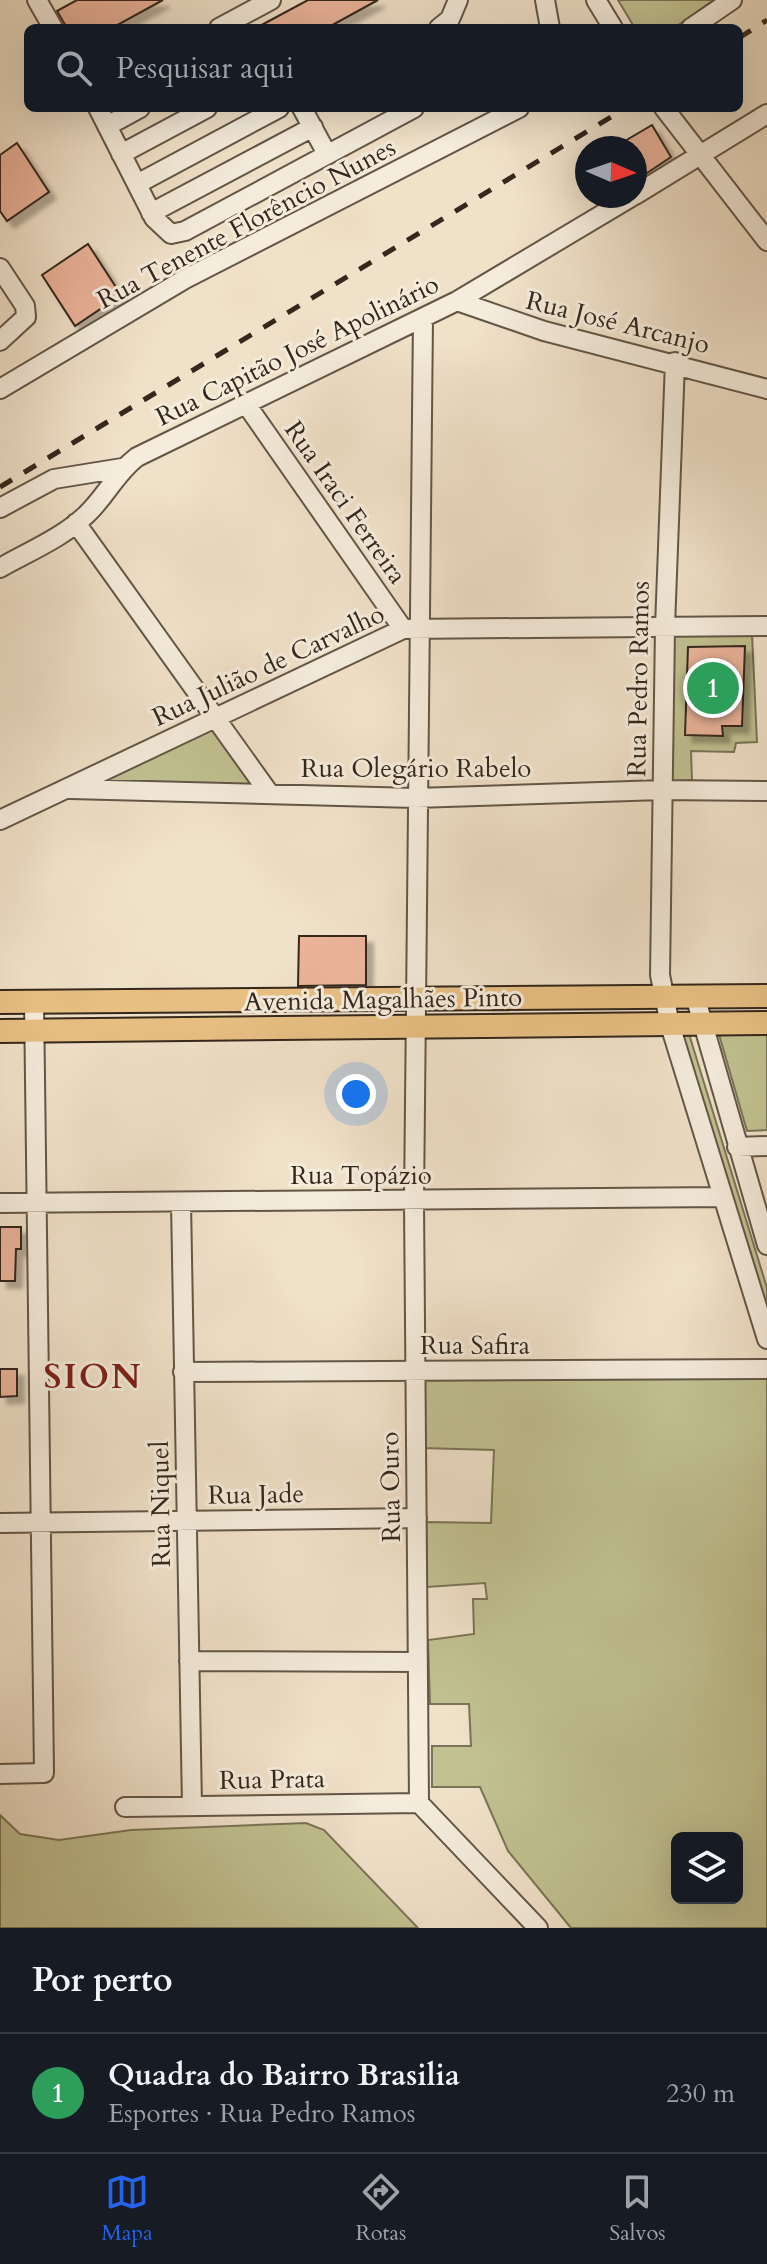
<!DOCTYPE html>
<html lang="pt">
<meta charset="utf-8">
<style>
:root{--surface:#171b24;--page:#20242c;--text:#f1f3f6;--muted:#9ea1a6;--line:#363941;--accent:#2563eb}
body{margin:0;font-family:Cardo,serif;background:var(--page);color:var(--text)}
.controls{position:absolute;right:24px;bottom:24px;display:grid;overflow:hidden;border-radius:12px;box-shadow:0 8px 32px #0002}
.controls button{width:72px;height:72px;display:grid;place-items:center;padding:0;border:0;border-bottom:2px solid var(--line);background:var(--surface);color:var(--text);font:40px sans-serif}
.compass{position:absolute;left:575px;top:136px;width:72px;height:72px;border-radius:50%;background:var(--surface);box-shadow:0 8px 32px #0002;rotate:92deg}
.you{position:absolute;left:356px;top:1094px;width:28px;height:28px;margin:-20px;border:6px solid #fff;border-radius:50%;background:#1a73e8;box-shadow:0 0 0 12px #1a73e833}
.badge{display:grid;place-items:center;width:52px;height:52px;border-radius:50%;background:var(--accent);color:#fff;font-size:26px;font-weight:700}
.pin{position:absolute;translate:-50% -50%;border:4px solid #fff;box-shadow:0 2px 8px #0006}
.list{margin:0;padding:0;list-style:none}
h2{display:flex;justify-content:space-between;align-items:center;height:104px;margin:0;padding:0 32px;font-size:34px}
h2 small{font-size:26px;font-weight:400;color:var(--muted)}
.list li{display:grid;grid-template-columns:52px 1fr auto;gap:24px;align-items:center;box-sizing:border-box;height:120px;padding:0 32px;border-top:2px solid var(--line)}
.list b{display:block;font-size:30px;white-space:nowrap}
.list p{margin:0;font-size:26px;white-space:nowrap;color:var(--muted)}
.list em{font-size:26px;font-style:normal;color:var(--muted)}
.icon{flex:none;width:44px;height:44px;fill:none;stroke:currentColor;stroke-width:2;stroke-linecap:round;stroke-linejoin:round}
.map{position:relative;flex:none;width:767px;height:1928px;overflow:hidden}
.search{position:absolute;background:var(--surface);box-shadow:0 8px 32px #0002;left:24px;right:24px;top:24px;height:88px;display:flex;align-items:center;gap:20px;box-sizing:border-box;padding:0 28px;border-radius:12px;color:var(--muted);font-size:30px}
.sheet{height:224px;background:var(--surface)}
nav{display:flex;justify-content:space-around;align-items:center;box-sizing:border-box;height:112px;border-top:2px solid var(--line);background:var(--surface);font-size:22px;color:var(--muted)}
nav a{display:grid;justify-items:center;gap:4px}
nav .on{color:var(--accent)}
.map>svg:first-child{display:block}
.green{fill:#c1c191;stroke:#7a7456;stroke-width:2;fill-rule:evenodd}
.building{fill:#eab39a;stroke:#34271c;stroke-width:2;filter:url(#shadow)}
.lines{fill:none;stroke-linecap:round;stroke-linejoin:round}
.minor-casing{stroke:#635647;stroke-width:22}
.major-casing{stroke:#34271c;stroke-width:26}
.minor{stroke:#f5ecdc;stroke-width:18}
.major{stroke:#e8c084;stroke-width:22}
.rail{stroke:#34271c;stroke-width:5;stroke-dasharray:14 14;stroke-linecap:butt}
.labels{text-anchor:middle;stroke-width:6;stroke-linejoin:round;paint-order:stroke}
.street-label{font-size:26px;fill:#34271c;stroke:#f5ecdc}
.district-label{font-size:34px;font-weight:bold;letter-spacing:2px;fill:#7a1f14;stroke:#f5ecdc}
</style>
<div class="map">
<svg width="767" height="1928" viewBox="0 0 767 1928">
<defs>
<filter id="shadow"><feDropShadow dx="7" dy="7" stdDeviation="2" flood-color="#0004"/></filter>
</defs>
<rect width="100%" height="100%" fill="#f0e1c9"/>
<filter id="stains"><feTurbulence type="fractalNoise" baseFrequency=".0025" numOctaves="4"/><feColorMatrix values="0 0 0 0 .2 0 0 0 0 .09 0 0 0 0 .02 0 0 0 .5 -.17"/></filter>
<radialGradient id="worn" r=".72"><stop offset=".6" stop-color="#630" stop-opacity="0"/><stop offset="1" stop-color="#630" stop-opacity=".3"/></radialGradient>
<path class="green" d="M618,0H714L674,28L633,25Z
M672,634H752L757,742L736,743L734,752L691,751L692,780L668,783Z
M217,719L269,793L65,789Z
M716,1024H767V1130L747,1131Z
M689,1034L767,1288V1327L679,1035Z
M767,1374V1928H571L508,1851L480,1787H432V1746H471L469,1704H430L428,1640L474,1634L473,1599H487L485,1583L427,1587L426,1522L491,1523L494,1450L421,1448L420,1378ZM677,1838H737V1898H677Z
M0,1815L20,1834L59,1840L131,1830L306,1823L324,1830L418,1928H0Z"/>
<path class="building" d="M77,0H163L112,28H67L57,11Z
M308,0H378L327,28H256Z
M652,125L671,157L635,181V148H613Z
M17,143L49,192L7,221L0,211V155Z
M88,244L121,295L75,326L42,275Z
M745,646L742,726H722L723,736L685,735L688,647Z
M299,936H366V985L298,986Z
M0,1227H21V1249H16L15,1281H0Z
M0,1369H17V1396L0,1397Z"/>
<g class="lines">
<g class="minor-casing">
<path id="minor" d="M37,0L53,28
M545,0L550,28
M596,0L613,28
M219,28L271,0
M439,28L450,19L458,0
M691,28L732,0
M98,108L154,218L171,234L185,231L414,108
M302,108L327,154
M664,108L767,241
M107,126L140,108
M121,154L207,108
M137,184L279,108
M635,195L767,114
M151,213L313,127
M0,268L25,306L26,317L0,341
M457,301L544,331L767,389
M423,318L414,1202L419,1803L538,1928
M675,362L665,627L660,975L670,1025L767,1339
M0,389L185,279L519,108
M246,404L403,629
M0,508L54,479L122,468
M76,523L269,793
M0,568C28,552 64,537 87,514C106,496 116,473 137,457L457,301L633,196
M70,789L415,798L662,790L767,791
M0,820L403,629L767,626
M695,996L767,1245
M737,1147L767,1146
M181,1202L192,1806
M0,1203L722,1197
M183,1372L767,1369
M0,1523L417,1518
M189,1661L418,1662
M0,1774L44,1773L34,1001
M125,1807L419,1803"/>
</g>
<g class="major-casing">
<path id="major" d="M0,1002L767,996
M0,1031L767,1023"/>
</g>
<use href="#minor" class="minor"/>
<use href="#major" class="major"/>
<path class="rail" d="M739,38L767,20
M0,487L626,108"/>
</g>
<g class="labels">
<g class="street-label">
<text transform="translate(246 223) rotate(-28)" y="9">Rua Tenente Florêncio Nunes</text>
<text transform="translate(618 322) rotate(14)" y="9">Rua José Arcanjo</text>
<text transform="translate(297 350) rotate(-26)" y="9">Rua Capitão José Apolinário</text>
<text transform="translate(346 502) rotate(55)" y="9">Rua Iraci Ferreira</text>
<text transform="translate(268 665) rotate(-25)" y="9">Rua Julião de Carvalho</text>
<text transform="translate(638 679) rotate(-89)" y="9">Rua Pedro Ramos</text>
<text x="416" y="777">Rua Olegário Rabelo</text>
<text transform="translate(383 999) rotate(-1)" y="9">Avenida Magalhães Pinto</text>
<text x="361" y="1184">Rua Topázio</text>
<text x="475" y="1354">Rua Safira</text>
<text transform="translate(390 1487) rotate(-91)" y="9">Rua Ouro</text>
<text transform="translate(256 1494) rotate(-1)" y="9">Rua Jade</text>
<text transform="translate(160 1504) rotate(-91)" y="9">Rua Niquel</text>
<text transform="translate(272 1779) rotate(-1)" y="9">Rua Prata</text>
</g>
<g class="district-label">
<text x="93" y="1388">SION</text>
</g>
</g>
<rect width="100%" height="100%" filter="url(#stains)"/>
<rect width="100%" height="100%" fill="url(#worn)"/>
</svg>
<div class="controls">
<button><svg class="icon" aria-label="layers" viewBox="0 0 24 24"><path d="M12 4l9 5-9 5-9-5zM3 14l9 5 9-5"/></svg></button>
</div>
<svg class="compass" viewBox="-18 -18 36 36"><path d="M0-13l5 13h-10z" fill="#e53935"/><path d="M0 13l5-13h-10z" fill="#9ea1a6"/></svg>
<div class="you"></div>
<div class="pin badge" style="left:713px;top:688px;background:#2e9e5b">1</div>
<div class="search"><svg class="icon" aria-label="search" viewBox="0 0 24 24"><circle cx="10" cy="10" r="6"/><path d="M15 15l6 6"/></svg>Pesquisar aqui</div>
</div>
<section class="sheet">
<h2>Por perto<small></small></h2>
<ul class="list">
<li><span class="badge" style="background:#2e9e5b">1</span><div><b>Quadra do Bairro Brasilia</b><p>Esportes · Rua Pedro Ramos</p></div><em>230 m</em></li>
</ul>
</section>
<nav>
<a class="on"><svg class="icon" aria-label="map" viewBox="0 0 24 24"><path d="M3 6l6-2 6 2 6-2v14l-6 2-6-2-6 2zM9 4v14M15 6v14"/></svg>Mapa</a>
<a><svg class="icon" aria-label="directions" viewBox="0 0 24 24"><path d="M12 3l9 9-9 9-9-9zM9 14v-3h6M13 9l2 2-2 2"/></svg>Rotas</a>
<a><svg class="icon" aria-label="saved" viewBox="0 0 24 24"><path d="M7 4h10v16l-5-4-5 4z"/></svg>Salvos</a>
</nav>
